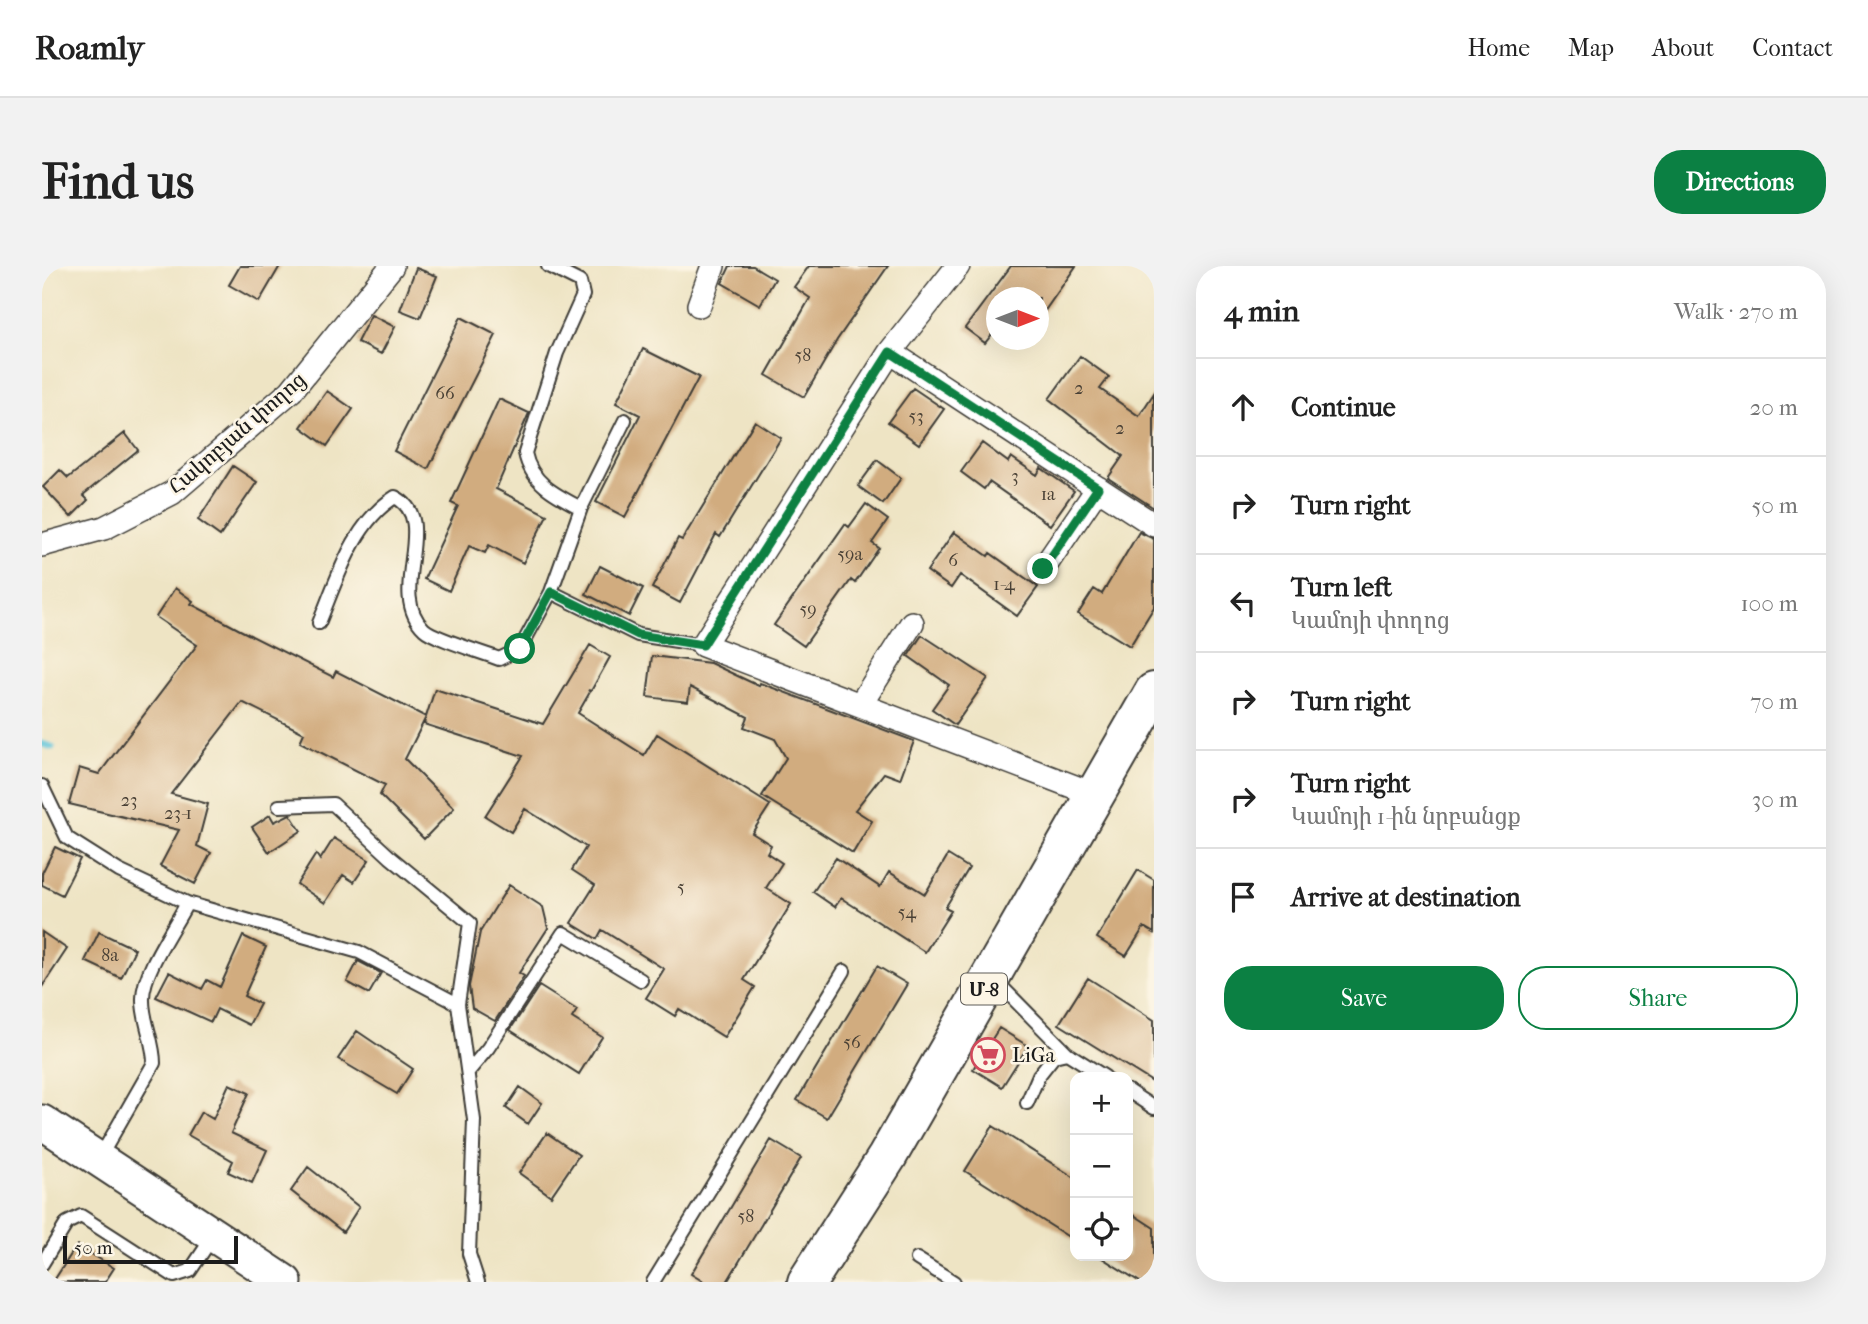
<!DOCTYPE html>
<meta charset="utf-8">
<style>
:root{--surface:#fff;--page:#f2f2f2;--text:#222;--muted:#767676;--line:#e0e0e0;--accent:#0b8043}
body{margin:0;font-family:"IM FELL French Canon","Noto Serif Armenian",serif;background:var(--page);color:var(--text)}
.controls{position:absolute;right:21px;bottom:21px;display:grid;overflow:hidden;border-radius:14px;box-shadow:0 7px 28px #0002}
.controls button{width:63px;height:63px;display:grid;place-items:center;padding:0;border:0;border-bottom:2px solid var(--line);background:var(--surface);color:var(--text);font:35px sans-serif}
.compass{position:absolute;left:944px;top:21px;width:63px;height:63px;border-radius:50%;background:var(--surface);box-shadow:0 7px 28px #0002;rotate:90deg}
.scale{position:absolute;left:21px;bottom:18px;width:175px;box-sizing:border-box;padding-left:7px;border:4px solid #1c1c1c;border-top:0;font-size:19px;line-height:24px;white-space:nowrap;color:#1c1c1c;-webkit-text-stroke:5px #fcf5e5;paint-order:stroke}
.stop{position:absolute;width:21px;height:21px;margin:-16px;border:5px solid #0b8043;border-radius:50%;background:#fff}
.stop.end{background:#0b8043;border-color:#fff;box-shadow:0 2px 7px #0008}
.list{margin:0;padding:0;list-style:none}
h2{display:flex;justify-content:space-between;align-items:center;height:91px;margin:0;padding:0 28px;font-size:30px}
h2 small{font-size:23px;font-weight:400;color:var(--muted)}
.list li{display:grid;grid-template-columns:46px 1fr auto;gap:21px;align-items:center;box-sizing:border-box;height:98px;padding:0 28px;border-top:2px solid var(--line)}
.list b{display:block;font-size:26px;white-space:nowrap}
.list p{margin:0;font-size:23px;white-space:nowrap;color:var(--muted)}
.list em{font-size:23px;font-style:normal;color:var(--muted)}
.actions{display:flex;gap:14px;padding:21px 28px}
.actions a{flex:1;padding:16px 0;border:2px solid var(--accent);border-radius:28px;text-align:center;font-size:24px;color:var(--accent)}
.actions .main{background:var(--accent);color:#fff}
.icon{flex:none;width:38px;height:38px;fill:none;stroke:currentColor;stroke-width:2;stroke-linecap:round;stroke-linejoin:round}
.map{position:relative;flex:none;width:1112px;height:1016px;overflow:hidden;border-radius:28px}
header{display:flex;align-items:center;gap:42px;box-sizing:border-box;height:98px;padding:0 35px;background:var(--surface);border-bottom:2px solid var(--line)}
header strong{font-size:33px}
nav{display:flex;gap:38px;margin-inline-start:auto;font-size:24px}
.intro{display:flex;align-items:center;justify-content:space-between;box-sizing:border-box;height:168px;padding:0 42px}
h1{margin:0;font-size:49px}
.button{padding:18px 32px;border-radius:28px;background:var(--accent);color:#fff;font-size:24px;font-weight:700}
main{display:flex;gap:42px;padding:0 42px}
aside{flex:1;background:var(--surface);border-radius:28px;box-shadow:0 7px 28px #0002}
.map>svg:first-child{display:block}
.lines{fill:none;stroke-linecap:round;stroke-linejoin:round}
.stream{stroke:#5dc4da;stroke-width:7}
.building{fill:#d1ac7f}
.lane-casing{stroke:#3c3a35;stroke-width:16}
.street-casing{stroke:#3c3a35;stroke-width:26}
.secondary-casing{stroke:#3c3a35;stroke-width:37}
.highway-casing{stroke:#3c3a35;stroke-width:42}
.lane{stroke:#fff;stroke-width:12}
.street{stroke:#fff;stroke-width:23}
.secondary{stroke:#fff;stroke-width:33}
.highway{stroke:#fff;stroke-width:38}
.route{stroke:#0b8043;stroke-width:9}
.labels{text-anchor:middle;stroke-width:5;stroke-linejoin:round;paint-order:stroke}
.number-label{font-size:18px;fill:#494035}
.shield{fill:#fcf5e5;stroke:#5f5d58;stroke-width:2}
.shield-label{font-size:19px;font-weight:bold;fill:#1c1c1c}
.street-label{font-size:21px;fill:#1c1c1c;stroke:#fcf5e5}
.poi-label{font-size:21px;fill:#1c1c1c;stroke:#fcf5e5;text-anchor:start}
</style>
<header>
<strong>Roamly</strong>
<nav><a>Home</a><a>Map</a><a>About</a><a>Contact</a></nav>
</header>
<div class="intro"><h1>Find us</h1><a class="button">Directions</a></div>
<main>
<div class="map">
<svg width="1112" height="1016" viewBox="0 0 1112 1016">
<rect width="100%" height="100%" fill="#fcf5e5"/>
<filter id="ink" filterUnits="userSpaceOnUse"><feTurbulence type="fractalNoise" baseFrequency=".0143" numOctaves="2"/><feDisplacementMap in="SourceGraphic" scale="14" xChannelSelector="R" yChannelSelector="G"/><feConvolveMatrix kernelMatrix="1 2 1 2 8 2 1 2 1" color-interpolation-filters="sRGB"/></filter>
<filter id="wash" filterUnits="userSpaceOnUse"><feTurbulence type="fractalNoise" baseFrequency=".00686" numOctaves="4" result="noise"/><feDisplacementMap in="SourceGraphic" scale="28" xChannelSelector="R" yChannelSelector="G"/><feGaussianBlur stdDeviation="1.57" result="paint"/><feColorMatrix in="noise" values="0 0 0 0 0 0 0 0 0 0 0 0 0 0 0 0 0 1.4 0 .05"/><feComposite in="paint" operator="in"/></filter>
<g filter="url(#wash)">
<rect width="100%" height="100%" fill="#eee4c4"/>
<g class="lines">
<path class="stream" d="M0,478L10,481"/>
</g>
<g id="blocks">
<path class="building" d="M198,0H238L217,36L187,19Z
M688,0H711L733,13L718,39L680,17Z
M767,0H846L795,74L762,131L724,109L768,32L752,21Z
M969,0H1034L997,53V32H955V62L943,77L923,62Z
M374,2L395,10L378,52L358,44Z
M329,49L353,61L339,88L315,76Z
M419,51L454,69L386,203L352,185Z
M601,83L657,111L583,251L554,236L598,149L574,137Z
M1038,90L1067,111L1058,123L1097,150L1112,127V242L1066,212L1081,190L1007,133Z
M871,122L902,143L877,178L846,156Z
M285,125L311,143L285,180L259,161Z
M457,133L487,147L454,223L505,249L481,297L447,279L443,287L427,280L407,325L382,313L416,240L409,237Z
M713,155L739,172L678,271L674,268L638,337L610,322L636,272L640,274Z
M83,167L96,184L41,229L46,234L29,251L1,221L18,204L26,212Z
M940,177L966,196L969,191L995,209L999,202L1032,225L1008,259L947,216L942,223L919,206Z
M835,194L859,212L841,238L816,220Z
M191,200L215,216L178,270L156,254Z
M824,238L846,254L830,277L837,282L813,317L809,314L762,380L732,359L803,258L807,261Z
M912,266L946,290L948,287L996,321L975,350L918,309L909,322L885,305Z
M1097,266L1112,273V341L1088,380L1036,348L1052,323L1060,328Z
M558,300L601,322L587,350L544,328Z
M133,322L151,335L149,338L198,364L291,411L294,405L384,451L393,423L501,458L548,379L568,391L549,425L546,424L548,426L536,447L602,489L615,468L728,539L710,567L729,579L725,587L740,597L724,622L749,638L702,714L713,721L682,771L637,743L633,750L604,732L622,703L560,664L555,673L529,657L553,619L530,604L544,581L483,543L469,566L443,550L481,490L382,458L384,451L363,493L412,542L382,573L338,529L343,519L258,476L262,467L200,436L129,528L166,538L155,580L169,587L153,618L118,600L137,564L27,538L37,502L57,508L155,379L114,351Z
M880,369L946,412L913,459L890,443L907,419L866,390Z
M610,390L668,397L717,420L718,417L872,475L858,513L842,507L813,544L830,555L811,587L720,530L744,492L733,473L702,461L706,451L648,421L646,436L605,431Z
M248,548L259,565L227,586L210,561L228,549L232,556Z
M292,572L327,594L312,616L301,609L283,637L255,618L274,588L278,594Z
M13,581L38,593L20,629L0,619V607Z
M906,589L927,602L903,642L909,645L883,686L799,632L793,641L771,626L794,592L838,621L847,606L883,628Z
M1096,604L1112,614V667L1102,661L1084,690L1055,672Z
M467,619L501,641L506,662L477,707L482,710L453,755L430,742L427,720L438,666Z
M0,666L25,683L0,721Z
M57,666L93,683L79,712L43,695Z
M201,670L224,681L202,730L218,738L207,759L175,743L169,756L114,731L127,706L160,723L165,714L178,721Z
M316,695L339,707L327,728L305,716Z
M835,700L865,718L785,852L755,834Z
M1046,712L1112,754V817L1017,758Z
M497,720L535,744L530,752L560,771L537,808L468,764Z
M957,762L986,780L960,821L931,803Z
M315,765L371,803L355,828L296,793Z
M187,818L207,827L189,867L225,884L210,917L186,906L191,895L146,869L159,846L171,853Z
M478,821L500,837L486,858L464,842Z
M951,860L1033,912V975L923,905Z
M505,867L537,889L509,930L477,907Z
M729,874L759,892L685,1016H662L649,1008Z
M266,901L317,941L301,966L249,925Z
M1086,945L1112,962V1016H1098L1057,990H1086Z
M35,979L72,1002L63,1016H11Z"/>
</g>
</g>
<g filter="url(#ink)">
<use href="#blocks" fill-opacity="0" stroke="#3c3a35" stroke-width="2"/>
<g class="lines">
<g class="lane-casing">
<path id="lane" d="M506,0L538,16L541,29L515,87L483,187C489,217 514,229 539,242
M0,3L2,0
M509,326L539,242L583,154
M277,357C295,314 311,257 353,231C399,254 343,326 382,363C391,372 442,387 457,393L478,383L509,326L596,369L661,379
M0,520L25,572L77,605L145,637L317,686L416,738L432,854L427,988L436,1016
M237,540L291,538L348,591L428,657L416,738
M952,713L1025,787
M426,806L446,782L521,667L599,714
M1086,825L1112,842
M985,837L997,809L1012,790L1025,787L1063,811
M57,893L112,797C112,775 100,753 101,732C101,705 132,662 145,637
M875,993L912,1016
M0,998L25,957L39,950L132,1010L148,1005L172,969
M611,1016L802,705"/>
</g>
<g class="street-casing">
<path id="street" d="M916,0L848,86L661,379L1051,528
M657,39L671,0
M848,86L1112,259
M0,279L62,262L130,227L249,125L350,0
M1001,303L1056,222
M818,439L870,357"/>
</g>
<g class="secondary-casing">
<path id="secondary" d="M0,856L243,1016"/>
</g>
<g class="highway-casing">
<path id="highway" d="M765,1016L845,891L1112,426"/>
</g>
<use href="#lane" class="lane"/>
<use href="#street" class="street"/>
<use href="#secondary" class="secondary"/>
<use href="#highway" class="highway"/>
</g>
</g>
<g class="lines" filter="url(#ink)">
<path class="route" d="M478,383L509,326L596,369L661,379L848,86L1056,222L1001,303"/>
</g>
<defs>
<g id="supermarket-ring" transform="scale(1.75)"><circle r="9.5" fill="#fcf5e5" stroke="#d1495b" stroke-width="1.5"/><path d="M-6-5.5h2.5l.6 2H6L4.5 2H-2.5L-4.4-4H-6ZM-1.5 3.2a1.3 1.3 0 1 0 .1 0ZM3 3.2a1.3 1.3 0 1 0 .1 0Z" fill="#d1495b"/></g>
</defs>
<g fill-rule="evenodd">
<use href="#supermarket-ring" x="946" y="789"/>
</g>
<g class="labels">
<g class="number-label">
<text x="761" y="95">58</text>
<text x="1037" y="128">2</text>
<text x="403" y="133">66</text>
<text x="874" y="156">53</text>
<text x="1078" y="168">2</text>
<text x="973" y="216">3</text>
<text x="1006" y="234">1a</text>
<text x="808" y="294">59a</text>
<text x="911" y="300">6</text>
<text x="962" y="324">1-4</text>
<text x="766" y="349">59</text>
<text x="87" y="540">23</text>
<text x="136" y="553">23-1</text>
<text x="639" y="627">5</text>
<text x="865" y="652">54</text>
<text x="68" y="695">8a</text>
<text x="810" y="782">56</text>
<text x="704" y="956">58</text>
</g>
<rect class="shield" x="919" y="707.5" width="46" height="31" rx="5"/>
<g class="shield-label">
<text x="942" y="730">Մ-8</text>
</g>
<g class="street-label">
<text transform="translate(195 167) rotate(-41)" y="7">Հակոբյան փողոց</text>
</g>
<g class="poi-label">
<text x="970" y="796">LiGa</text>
</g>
</g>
</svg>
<div class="controls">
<button>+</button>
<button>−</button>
<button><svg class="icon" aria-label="locate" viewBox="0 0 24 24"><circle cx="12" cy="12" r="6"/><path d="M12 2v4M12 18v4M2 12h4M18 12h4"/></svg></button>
</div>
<svg class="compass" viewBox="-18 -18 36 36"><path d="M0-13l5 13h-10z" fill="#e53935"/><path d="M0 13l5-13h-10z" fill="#767676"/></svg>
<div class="scale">50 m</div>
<div class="stop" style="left:478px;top:383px"></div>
<div class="stop end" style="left:1001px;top:303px"></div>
</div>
<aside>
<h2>4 min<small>Walk · 270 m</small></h2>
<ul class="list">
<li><svg class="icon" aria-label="ahead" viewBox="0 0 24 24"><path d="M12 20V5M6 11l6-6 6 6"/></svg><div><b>Continue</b></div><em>20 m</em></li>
<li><svg class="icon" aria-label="right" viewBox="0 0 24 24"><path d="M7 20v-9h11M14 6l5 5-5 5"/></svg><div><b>Turn right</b></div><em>50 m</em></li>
<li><svg class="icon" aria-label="left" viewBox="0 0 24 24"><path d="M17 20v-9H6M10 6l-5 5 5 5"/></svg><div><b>Turn left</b><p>Կամոյի փողոց</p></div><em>100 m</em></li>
<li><svg class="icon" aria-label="right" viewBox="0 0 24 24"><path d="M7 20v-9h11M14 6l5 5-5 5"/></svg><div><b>Turn right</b></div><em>70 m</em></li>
<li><svg class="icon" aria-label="right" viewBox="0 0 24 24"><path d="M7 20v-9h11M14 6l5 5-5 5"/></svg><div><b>Turn right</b><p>Կամոյի 1-ին նրբանցք</p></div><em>30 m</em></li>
<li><svg class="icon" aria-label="arrive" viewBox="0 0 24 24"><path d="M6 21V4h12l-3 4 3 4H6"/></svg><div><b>Arrive at destination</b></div></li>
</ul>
<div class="actions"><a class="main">Save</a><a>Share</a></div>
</aside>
</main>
